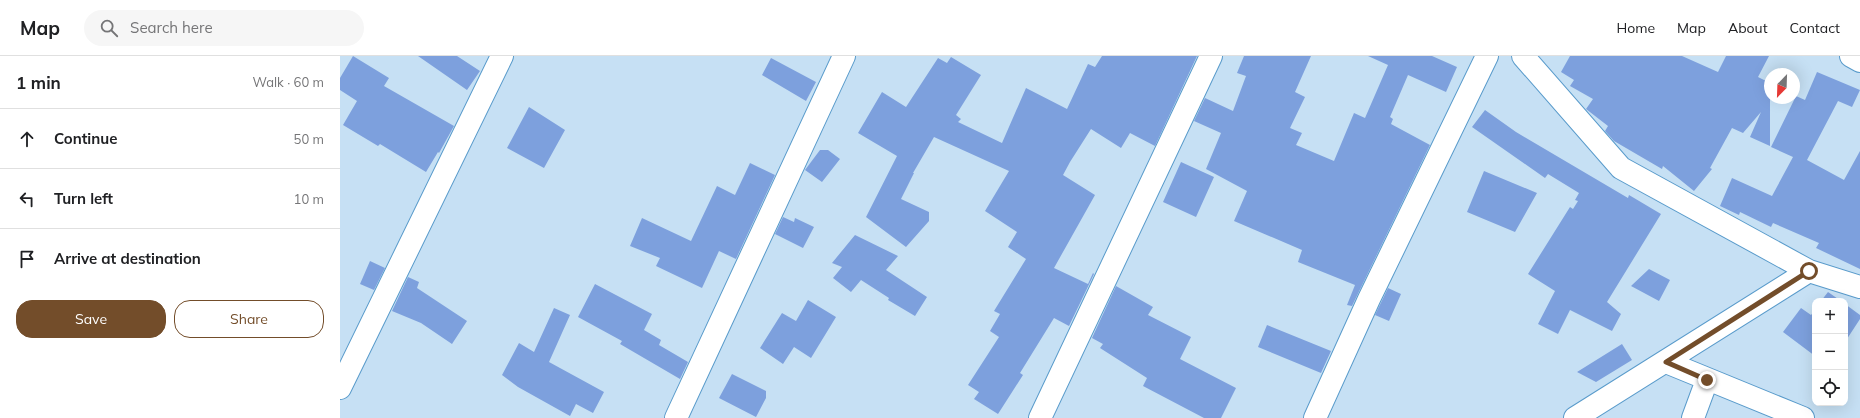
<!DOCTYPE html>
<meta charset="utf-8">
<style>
:root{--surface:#fff;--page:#f6f6f6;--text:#202124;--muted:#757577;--line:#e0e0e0;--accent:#734d2a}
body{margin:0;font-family:Mulish,sans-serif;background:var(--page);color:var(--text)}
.controls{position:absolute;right:12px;bottom:12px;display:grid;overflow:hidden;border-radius:8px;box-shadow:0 4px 16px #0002}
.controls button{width:36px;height:36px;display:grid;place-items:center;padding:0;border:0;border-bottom:1px solid var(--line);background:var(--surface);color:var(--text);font:20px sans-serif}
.compass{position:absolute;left:1424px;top:12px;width:36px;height:36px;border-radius:50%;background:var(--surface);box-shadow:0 4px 16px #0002;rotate:203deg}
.stop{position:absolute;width:12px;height:12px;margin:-9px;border:3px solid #734d2a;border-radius:50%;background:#fff}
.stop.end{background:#734d2a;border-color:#fff;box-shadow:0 1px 4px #0008}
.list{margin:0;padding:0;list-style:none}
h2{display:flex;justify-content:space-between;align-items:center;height:52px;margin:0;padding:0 16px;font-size:17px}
h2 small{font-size:13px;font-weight:400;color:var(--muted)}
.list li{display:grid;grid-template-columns:26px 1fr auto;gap:12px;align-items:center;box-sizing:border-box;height:60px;padding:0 16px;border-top:1px solid var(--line)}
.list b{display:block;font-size:15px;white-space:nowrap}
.list em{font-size:13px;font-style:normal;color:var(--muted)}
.actions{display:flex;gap:8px;padding:12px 16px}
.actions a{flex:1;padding:9px 0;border:1px solid var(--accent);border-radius:16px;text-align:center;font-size:14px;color:var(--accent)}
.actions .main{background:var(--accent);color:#fff}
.icon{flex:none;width:22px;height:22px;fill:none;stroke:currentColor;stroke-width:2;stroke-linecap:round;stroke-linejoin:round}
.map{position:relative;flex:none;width:1520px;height:362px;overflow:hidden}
header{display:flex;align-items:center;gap:24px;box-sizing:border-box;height:56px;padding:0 20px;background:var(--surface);border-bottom:1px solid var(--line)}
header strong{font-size:19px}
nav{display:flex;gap:22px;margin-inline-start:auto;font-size:14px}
.search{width:280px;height:36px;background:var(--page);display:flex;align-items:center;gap:10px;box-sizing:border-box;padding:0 14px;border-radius:22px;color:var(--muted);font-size:15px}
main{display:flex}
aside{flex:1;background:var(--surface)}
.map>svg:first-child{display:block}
.building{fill:#7da0dd}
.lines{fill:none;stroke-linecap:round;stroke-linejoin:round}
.minor-casing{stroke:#599bcb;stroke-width:24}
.minor{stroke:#fff;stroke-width:22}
.route{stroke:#734d2a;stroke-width:5}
</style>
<header>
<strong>Map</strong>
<div class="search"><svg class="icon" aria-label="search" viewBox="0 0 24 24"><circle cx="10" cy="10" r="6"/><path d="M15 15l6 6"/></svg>Search here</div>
<nav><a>Home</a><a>Map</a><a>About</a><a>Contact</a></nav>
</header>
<main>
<aside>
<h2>1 min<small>Walk · 60 m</small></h2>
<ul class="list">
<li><svg class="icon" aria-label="ahead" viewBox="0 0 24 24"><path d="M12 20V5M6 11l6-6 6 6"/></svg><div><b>Continue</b></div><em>50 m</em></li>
<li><svg class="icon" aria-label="left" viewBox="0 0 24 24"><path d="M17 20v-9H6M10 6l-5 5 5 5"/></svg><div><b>Turn left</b></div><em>10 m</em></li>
<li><svg class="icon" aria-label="arrive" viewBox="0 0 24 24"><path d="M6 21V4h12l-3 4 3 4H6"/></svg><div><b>Arrive at destination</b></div></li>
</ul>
<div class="actions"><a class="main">Save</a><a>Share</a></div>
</aside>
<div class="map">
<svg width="1520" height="362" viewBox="0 0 1520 362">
<rect width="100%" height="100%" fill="#c6e0f4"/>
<path class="building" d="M13,0L49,22L44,30L114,70L99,97L98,96L86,116L40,88L38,90L3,69L17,45L0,34V22Z
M78,0H117L140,15L127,34Z
M762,0H857L815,90L790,77L781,92L751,73L730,106L723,119L755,139L714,212L748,228L753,217L754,218L729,270L714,262L680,317L683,319L658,358L634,343L639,336L628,329L659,281L650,275L660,258L654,255L686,203L668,191L677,176L645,155L669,115L594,81L573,117H574L561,143L589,156V165L566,191L526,161L557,100L518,77L542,36L566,51L598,2L607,7L611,1L641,19L616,59L621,63L618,66L662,87L686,32L727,53L748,8L755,11Z
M904,0H971L955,36L965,41L950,72L962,77L956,89L994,105L1014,57L1025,62L1048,9L1028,0H1092L1117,11L1106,36L1068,19L1050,61L1053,63L1051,68L1090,89L1012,250L1007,249L1015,229L958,206L962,194L894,165L907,135L866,113L881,77L854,65L865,42L893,55L906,20L897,17Z
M1230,0H1342L1378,16L1386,0H1429L1418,21L1430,27V90L1410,81L1421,56L1403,77L1392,72L1370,112L1372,113L1354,135L1323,110L1322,113L1274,85L1265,75L1268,70L1246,53L1253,43L1230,30L1234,24L1221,16Z
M431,2L476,26L466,45L422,19Z
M1477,16L1520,34L1512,51L1498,45L1467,104L1504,124L1520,95V213L1476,192L1479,187L1433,167L1431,171L1400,156L1399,159L1380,150L1392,122L1432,140L1453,101L1431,91L1456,40L1465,44Z
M189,51L225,74L204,112L167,92Z
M1145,54L1176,76L1288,142L1289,139L1321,158L1267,246L1281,258L1272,275L1230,254L1218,278L1198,268L1215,235L1188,218L1230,151L1233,153L1238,145L1235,144L1239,137L1208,118L1205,122L1132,71Z
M480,94H488L500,103L482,126L465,114Z
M841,106L874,121L856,161L823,146Z
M410,107L435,119L396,203L379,195L362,232L316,210L320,202L290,190L302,162L351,185L377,130L395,139Z
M1144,115L1197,137L1175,176L1127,156Z
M443,161L454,166L455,162L474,171L463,192L435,178Z
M515,179L558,200L546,214L587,241L575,260L548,244L549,242L521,224L511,236L493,222L502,211L492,207Z
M30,205L45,212L34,234L20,228Z
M1309,213L1330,224L1319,245L1291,230Z
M68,221L79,226L77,232L127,265L112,288L81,267L52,255Z
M255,228L312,258L304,274L321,284L319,289L348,306L340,323L280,288L282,285L238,261Z
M776,230L813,251L808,259L851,281L840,303L896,332L881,362H864L803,330L807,322L760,292L763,288L752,282Z
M1048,232L1061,238L1049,265L1035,259Z
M1488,236L1501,245H1481Z
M468,244L496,261L471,302L454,291L443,308L420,292L442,257L456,265Z
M1505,248L1520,259V263L1505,286Z
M214,252L230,259L209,306L264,336L253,357L236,348L230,360L178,331L162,319L179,287L194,296Z
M1461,252L1471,259L1475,254V300L1443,276Z
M927,269L991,295L981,317L918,291Z
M1282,288L1292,304L1256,326L1237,316Z
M392,318L426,335V342L416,361L379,342Z"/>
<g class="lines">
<g class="minor-casing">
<path id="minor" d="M1183,0L1281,112L1469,215
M1511,0L1520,5
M1326,306L1463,362
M0,332L162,0
M336,362L504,0
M700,362L871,0
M975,362L1029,243L1147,0
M1235,362L1469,215L1520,231
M1353,362L1367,324"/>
</g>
<use href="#minor" class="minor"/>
</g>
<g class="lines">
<path class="route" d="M1367,324L1326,306L1469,215"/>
</g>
</svg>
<div class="controls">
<button>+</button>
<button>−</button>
<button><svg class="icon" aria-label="locate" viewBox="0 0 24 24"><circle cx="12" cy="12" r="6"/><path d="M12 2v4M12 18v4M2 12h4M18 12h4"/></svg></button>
</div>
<svg class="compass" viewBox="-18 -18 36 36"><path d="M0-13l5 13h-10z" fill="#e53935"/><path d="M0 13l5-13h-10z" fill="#757577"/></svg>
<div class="stop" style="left:1469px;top:215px"></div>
<div class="stop end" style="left:1367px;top:324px"></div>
</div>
</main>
